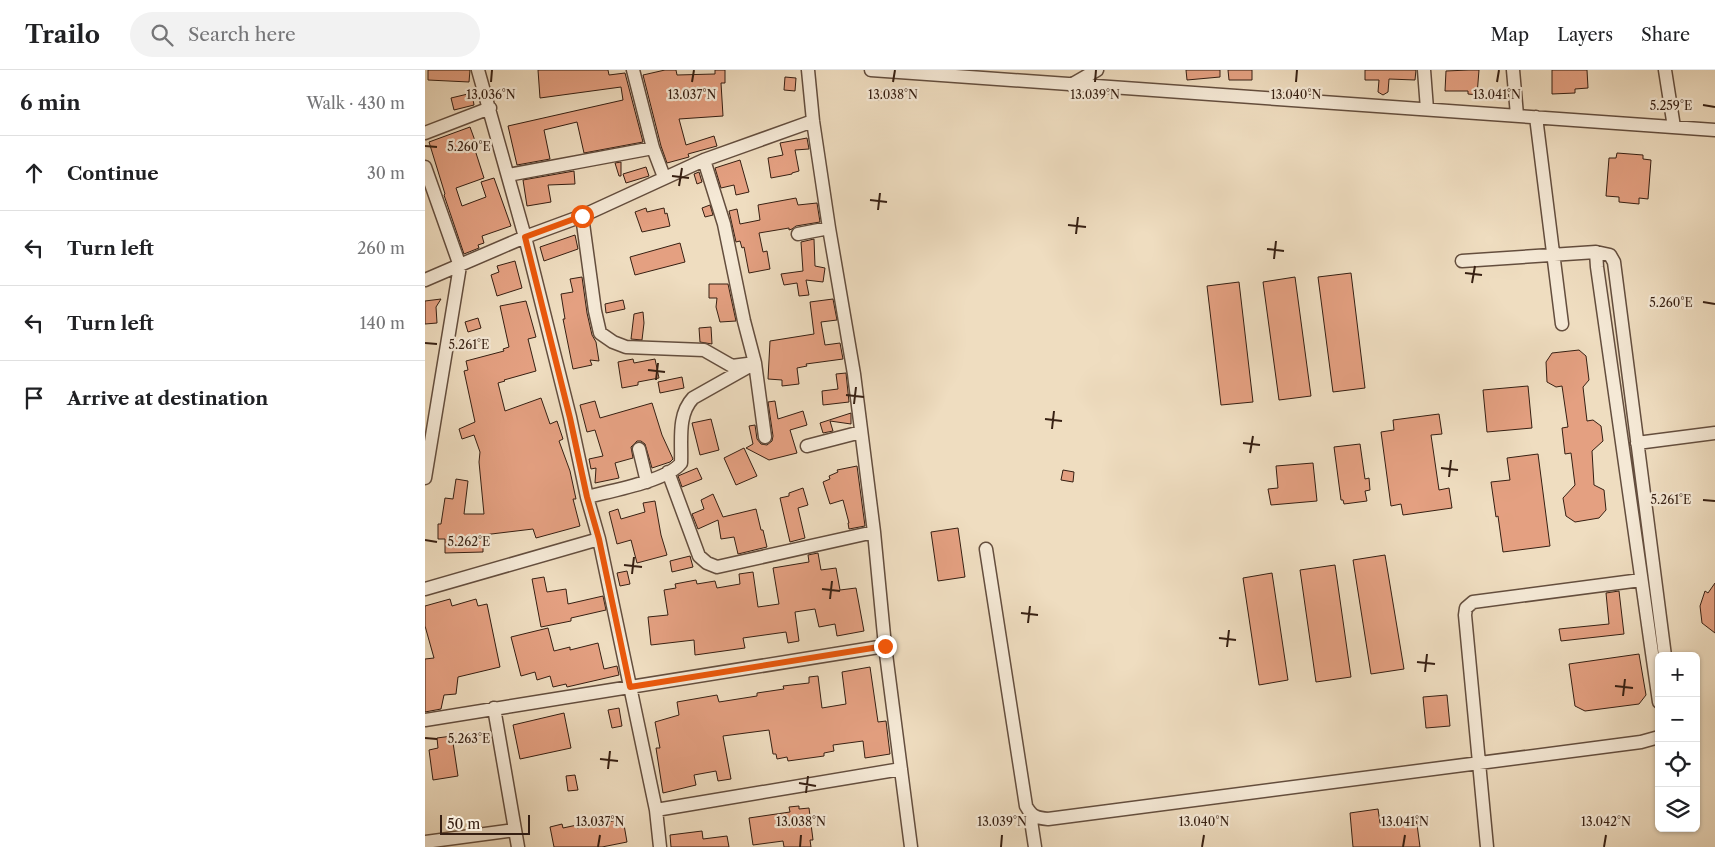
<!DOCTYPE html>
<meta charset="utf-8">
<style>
:root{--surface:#fff;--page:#f2f2f2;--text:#202124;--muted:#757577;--line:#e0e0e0}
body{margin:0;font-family:"Libre Caslon Text",serif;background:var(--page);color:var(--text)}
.controls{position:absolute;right:15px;bottom:15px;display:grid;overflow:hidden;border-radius:8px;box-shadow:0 1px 4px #0004}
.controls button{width:45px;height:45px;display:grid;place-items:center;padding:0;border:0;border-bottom:1px solid var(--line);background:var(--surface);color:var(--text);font:25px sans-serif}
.scale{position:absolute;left:15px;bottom:12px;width:90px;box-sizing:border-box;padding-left:5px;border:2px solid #361f12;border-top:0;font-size:14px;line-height:18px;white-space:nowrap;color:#361f12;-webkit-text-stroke:4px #f5e9d6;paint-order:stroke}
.stop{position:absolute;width:15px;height:15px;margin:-11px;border:4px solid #ea580c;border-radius:50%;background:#fff}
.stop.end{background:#ea580c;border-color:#fff;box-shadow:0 1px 5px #0008}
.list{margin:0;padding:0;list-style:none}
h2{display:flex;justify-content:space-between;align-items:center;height:65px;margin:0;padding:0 20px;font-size:21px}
h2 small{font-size:16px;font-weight:400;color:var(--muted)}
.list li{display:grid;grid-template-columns:32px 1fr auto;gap:15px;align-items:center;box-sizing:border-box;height:75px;padding:0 20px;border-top:1px solid var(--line)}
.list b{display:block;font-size:19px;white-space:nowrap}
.list em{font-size:16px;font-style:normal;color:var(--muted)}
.icon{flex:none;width:28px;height:28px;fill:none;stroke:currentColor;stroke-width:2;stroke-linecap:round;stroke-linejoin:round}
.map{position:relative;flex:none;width:1290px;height:777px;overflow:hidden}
header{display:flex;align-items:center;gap:30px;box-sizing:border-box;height:70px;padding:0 25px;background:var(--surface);border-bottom:1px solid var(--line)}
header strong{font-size:24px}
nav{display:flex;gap:28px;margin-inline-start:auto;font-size:18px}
.search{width:350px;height:45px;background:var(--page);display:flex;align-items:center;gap:12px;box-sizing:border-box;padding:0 18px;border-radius:28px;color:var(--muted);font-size:19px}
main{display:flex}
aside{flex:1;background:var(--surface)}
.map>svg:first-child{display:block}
.building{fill:#e4a081;stroke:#361f12}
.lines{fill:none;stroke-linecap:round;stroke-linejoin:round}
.minor-casing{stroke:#644e3e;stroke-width:15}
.minor{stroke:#f5e9d6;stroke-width:12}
.route{stroke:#ea580c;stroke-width:6}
.ticks{fill:none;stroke:#361f12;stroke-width:2}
.ticks-label{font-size:12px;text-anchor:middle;fill:#361f12;stroke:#f5e9d6;stroke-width:4.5;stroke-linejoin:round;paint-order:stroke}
</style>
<header>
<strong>Trailo</strong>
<div class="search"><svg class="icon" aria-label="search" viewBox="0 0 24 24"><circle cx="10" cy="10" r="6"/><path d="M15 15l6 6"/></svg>Search here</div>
<nav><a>Map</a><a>Layers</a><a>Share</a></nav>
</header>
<main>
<aside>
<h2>6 min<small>Walk · 430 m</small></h2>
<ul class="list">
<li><svg class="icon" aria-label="ahead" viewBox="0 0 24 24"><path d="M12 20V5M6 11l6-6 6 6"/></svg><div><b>Continue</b></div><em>30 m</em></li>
<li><svg class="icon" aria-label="left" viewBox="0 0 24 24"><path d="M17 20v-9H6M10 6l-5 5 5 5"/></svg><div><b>Turn left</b></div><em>260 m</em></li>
<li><svg class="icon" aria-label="left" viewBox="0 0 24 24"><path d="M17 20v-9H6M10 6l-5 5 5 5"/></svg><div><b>Turn left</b></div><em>140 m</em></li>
<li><svg class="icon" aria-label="arrive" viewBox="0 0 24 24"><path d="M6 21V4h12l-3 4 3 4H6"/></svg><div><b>Arrive at destination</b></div></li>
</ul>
</aside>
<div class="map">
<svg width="1290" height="777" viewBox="0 0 1290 777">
<rect width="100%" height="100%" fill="#efddc0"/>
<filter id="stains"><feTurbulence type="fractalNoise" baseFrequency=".004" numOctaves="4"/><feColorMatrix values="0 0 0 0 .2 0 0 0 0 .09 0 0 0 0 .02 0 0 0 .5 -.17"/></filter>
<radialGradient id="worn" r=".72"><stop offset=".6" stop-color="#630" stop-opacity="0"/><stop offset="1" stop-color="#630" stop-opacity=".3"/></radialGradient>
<path class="building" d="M3,0H45L44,12L3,10Z
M113,0H183L184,5L200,3L218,72L159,83L152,52L119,60L125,89L92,95L83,56L198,30L196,17L115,28Z
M240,0H251L252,5L290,4V0H300V13H296L298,46L254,49L261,75L289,66L292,76L263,84L264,87L242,93L236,76L218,5Z
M761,0H795V7L762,10Z
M803,0H827V10H804Z
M940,0H991L990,10L964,9L963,22L958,25L953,22L954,10H940Z
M1044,0H1054L1052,25L1043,24V21H1020L1021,1Z
M1127,0H1162L1163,18L1150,19V23L1127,24Z
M360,7L371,8L370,21L359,20Z
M448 25a5 5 0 1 1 10 0a5 5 0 1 1-10 0Z
M47,23L49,35L29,40L26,28Z
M45,57L53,79L50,80L59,108L31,118L37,136L61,127L56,112L69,108L86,156L57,166L59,173L53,175L54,178L39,184L19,125L20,124L4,72Z
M382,68L384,79L370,80L374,101L367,103V104L346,108L343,88L358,85L355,73Z
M1192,83L1218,85V89L1226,90L1223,129L1214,128V134L1194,132V127L1181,126L1184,88H1191Z
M315,90L324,122L311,125L309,115L296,118L290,98Z
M196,92V106H194L190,93Z
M221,97L224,106L201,113L198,104Z
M149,101L150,114L123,115L126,132L102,136L98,110Z
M274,102L277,112L272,114L269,104Z
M371,128L373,135L392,133L395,152L371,156L367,159L364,160V158L334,163L338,182L342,181L345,199L324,203L319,177L317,178L315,171L311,172L304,141L312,139L315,154L335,150L333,135Z
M285,135L288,145L280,147L277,138Z
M221,138L222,142L239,138L240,144L242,143L245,156L217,162L210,142Z
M150,165L153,179L119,191L115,177Z
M389,169L390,196L400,198L398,212L381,210L384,225L374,226L372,213L359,215L356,204L378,201L376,172Z
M255,173L260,192L210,205L205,187Z
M90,191L97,218L72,226L66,205L74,202L72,196Z
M926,203L940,318L908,322L893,207Z
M157,207L162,243L167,265L171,272L174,291L165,290L167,295L148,299L138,249H140L136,224L148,222L145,209Z
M870,207L886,326L854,330L838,212Z
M814,212L828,332L796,335L782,216Z
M284,214H303L311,251L295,252L291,237L292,228H284Z
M16,229L11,237L12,253L0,254V231Z
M408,229L412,250L396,252L400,275L415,273L418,289L381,294L382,296L372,298L374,314L357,316V310L343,309L345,271L389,264L385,232Z
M198,230L200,239L181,243L180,234Z
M101,231L111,267L103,269L111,301L79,310L80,311L73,313L80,341L116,328L125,354L132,351L138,369L134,371L145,401L151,429H148L155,456L111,468L108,459L58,465V482L20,483V469H13V454H16L20,428L28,429L31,409L43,411L39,444H59L54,392L55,382L49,365L37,369L34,359L50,352L39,301L43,300L41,291L79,281L78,279L84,277L75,236Z
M218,242L219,253L217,270L206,269L209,244Z
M53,248L56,258L43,262L40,252Z
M286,257L287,274L275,272L274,258Z
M1154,280L1161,286L1164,310L1158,317L1162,351L1168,350L1176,356L1178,371L1167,381L1169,415L1179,420L1181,440L1174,448L1150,452L1141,446L1138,428L1150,415L1146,383L1140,384L1137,358L1143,357L1137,316L1131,317L1122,312L1121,292L1127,283Z
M208,289L209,293L230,289L234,308L213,312V315L197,318L193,292Z
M421,303L424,332L398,335L397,321L413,319L411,304Z
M257,307L259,318L235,323L233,312Z
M1103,316L1107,358L1062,362L1058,320Z
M170,331L175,348L227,333L237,365L248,389L245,392L227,398L220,374L216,371H212L206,377L208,388L190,393L194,408L170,413L171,398L166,399L164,389L178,386L170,360L162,362L155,335Z
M350,331L353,349L378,341L382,355L365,360L372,383L344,390L321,378L328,374L324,356L330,355L332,369L336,374L342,375L347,371L348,366L343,332Z
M426,343V354L405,351L408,361L398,363L395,353Z
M1014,344L1017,364L1006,365L1014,420L1024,418L1027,438L978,445L976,434L966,436L956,362L969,360L968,350Z
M286,349L294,380L275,385L267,353Z
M935,374L940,409L944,408L945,420L940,421L942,431L919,434L918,430H916L909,377Z
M319,378L332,406L311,415L299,388Z
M1113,384L1125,476L1078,482L1073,446L1071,447L1066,412L1085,410L1082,388Z
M888,393L892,431L846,435L843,419L853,418L851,396Z
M432,396L440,456L424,459L423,453H424L418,430L405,434L398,412L405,409L404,406L413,402L412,400Z
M272,398L277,409L257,417L253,406Z
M638,400L649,402L648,412L636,410Z
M378,418L383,435L373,438L380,468L365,472L355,428L364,426V423Z
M288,424L298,447L331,439L336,460H338L342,477L313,484L309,467L296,469L293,450L273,459L267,444L279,439L276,430Z
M230,431L236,465L242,485L212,493L206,470L192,474L184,442L193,439L196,449L220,442L218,433Z
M533,458L540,507L513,511L506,462Z
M393,483L396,500L411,498L415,520L431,518L439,561L412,566L410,554L394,557L390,539L370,542L374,571L363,573L361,562L318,568L320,578L270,585L269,570L226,575L223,547L243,545L239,520L251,518L250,514L271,510L272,514L290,511L292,518L315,514L314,504L328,502L333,537L354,534L348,498L384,492L383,485Z
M960,485L979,599L946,604L928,490Z
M265,486L268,497L247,502L245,491Z
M910,495L926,607L891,612L875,500Z
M202,501L205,514L195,516L192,503Z
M847,503L863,610L834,615L818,508Z
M119,507L122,522L141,519L143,534L178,526L181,540L146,548V551L116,557L107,509Z
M1290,513V563L1277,553L1275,536L1280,521L1283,523Z
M1194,521L1199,564L1136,571L1134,559L1184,554L1181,523Z
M25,529L27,536L51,529L53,536L62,534L75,597L33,607L31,624L19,625L16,639L0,642V589L9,588L0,556V536Z
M123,558L129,581L145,577V580L173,573L179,599L192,596L194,605L142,617L141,614L128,617L125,606L112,610L110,602L96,606L86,567Z
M1214,584L1221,625L1214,634L1160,641L1150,636L1144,594Z
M445,597L453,652L461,651L465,684L440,688L438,671L408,675L409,681L399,683V686L363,691L362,687L352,689L351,684H348L344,660L298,666L306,709L293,711L291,701L269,705L271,715L238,723L231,678H235L230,652L254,645L252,632L292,625L294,632L332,626V623L359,619L358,616L384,613V607L393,606L397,638L421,634L417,602Z
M1022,625L1025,656L1001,658L998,627Z
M194,638L197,656L187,658L183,640Z
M139,643L146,678L95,689L88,655Z
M27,666L33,706L8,710L4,680L13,678L12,668Z
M150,705L153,720L143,721L141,706Z
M374,736V739L384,738L388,770H385L386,777H359L358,771L328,775L324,748L365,742L364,737Z
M953,739L955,753L991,747L995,777H928L925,743Z
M198,749L202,772L177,777H129L125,757L137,754L138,758L152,755V758Z
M277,761L278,769L302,766L304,777H246L245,765Z"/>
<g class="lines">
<g class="minor-casing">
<path id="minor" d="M53,0L100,167L145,347L162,427L174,469L231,740L235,777
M208,0L228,78L239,107
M383,0L388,51L404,158L429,304L449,462L460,576L486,777
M446,0L1290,60
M999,0L1002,39
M1088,0L1092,45
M1240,0L1249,57
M646,15L672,0
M1111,47L1137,254
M0,63L65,38
M279,90L299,154L319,251L330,293L340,367
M0,97L35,196L0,408
M83,105L228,78
M157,146L170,241L175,263L188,272L201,277L279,280L307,296L330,293
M373,164L404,158
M1171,182L1172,197L1234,632
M1037,191L1171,182L1185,185L1189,192L1240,586
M0,210L100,167L157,146L279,90L388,51
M1212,373L1290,363
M382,376L436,362
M214,379L222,412
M243,402L274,486L282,493L292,497L449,462
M162,427C185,421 242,411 256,393C257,371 252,345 268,328L323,297
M561,479L601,736C607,747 612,748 623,749L1216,672L1234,667
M0,519L174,469
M69,638L93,777
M0,650L460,576
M231,740L476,699
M605,744L610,777
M0,772L90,760
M1062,777L1040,545L1041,538L1048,532L1216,510"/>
</g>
<use href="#minor" class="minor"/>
</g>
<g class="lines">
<path class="route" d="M157,146L100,167L145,348L162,427L174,469L205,617L460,576"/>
</g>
<path class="ticks" d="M66,12L67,0M267,12L269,0M468,12L470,0M670,12L671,0M871,12L872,0M1072,12L1074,0M1278,35L1290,37M0,76L12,77M247,106L264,108M254,116L257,98M445,130L462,132M453,140L455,123M643,155L661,157M651,164L653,147M842,179L859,181M849,189L851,171M1040,203L1057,205M1047,213L1050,196M1278,232L1290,234M0,273L12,274M223,300L240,302M231,310L233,293M421,325L439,327M429,334L431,317M620,349L637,351M627,359L629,341M818,373L835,375M825,383L828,366M1016,398L1033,400M1024,407L1026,390M1278,430L1290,431M0,470L12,472M199,495L217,497M207,504L209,487M397,519L415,521M405,529L407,511M596,543L613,545M603,553L605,536M794,568L811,570M802,577L804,560M992,592L1010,594M1000,602L1002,584M1190,616L1208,618M1198,626L1200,609M0,668L12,669M175,689L193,691M183,699L185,681M374,713L391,716M381,723L383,706M173,777L175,765M375,777L376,765M576,777L577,765M777,777L779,765M978,777L980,765M1179,777L1181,765"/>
<g class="ticks-label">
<text x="66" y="29">13.036°N</text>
<text x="267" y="29">13.037°N</text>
<text x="468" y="29">13.038°N</text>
<text x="670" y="29">13.039°N</text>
<text x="871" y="29">13.040°N</text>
<text x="1072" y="29">13.041°N</text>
<text x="1246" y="40">5.259°E</text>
<text x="44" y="81">5.260°E</text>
<text x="1246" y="237">5.260°E</text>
<text x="44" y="279">5.261°E</text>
<text x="1246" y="434">5.261°E</text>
<text x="44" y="476">5.262°E</text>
<text x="44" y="673">5.263°E</text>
<text x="175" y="756">13.037°N</text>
<text x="376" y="756">13.038°N</text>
<text x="577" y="756">13.039°N</text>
<text x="779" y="756">13.040°N</text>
<text x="980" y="756">13.041°N</text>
<text x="1181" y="756">13.042°N</text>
</g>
<rect width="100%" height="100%" filter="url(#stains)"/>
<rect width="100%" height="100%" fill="url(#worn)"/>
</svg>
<div class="controls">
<button>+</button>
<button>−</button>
<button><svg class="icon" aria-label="locate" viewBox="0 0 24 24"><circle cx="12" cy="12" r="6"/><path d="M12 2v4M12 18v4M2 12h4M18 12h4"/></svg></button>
<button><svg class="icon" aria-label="layers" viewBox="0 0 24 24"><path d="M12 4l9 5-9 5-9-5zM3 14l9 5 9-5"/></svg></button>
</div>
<div class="scale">50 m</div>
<div class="stop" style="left:157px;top:146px"></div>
<div class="stop end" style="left:460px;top:576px"></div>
</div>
</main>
